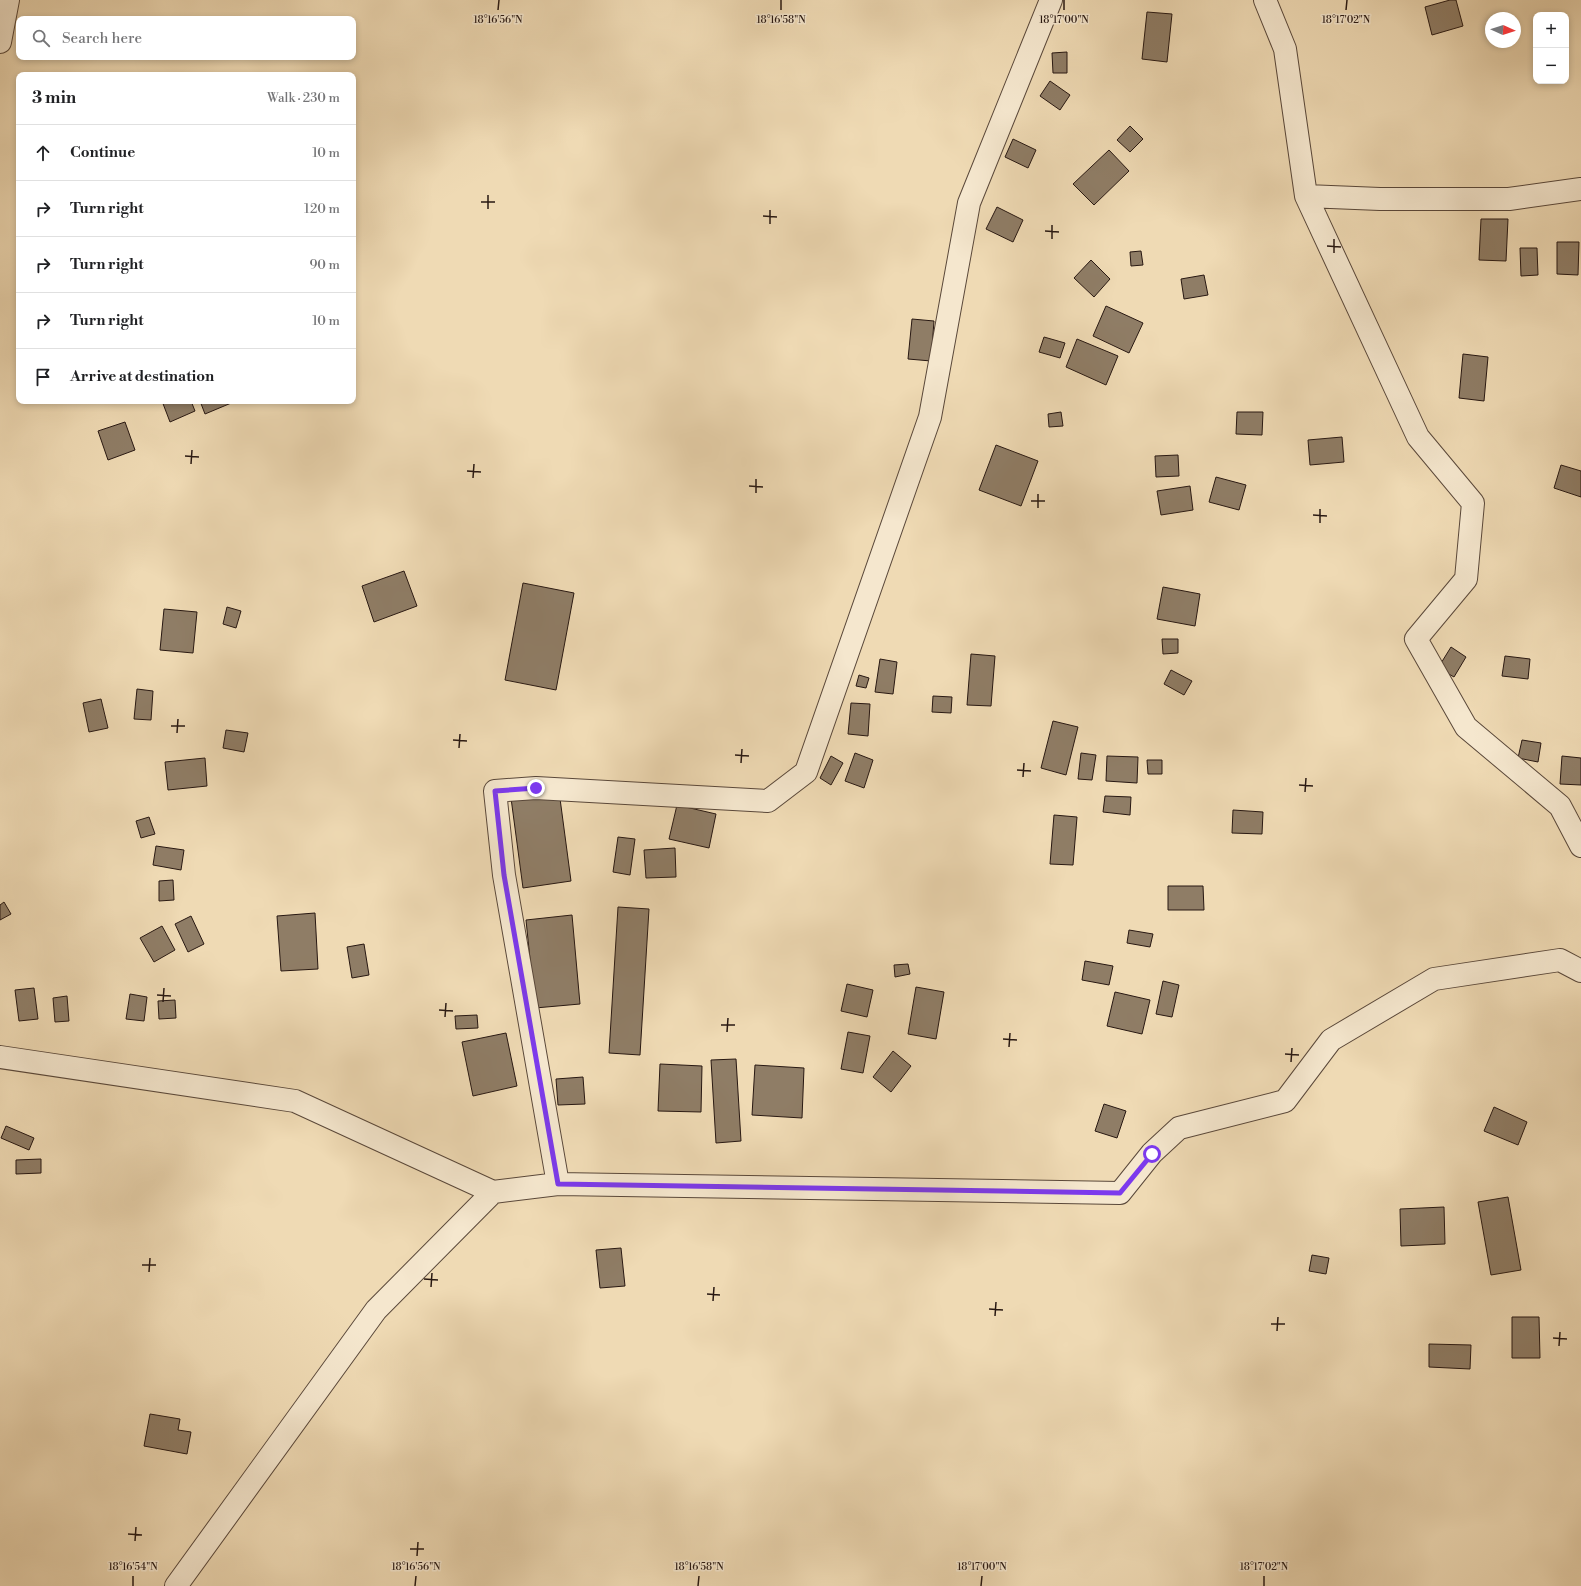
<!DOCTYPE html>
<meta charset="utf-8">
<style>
:root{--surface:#fff;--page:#f6f6f6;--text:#202124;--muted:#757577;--line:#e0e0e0}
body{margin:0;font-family:"Libre Bodoni",serif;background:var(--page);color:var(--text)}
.controls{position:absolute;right:12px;top:12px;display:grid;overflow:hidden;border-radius:8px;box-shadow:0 2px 6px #0003}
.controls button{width:36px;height:36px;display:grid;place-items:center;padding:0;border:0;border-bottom:1px solid var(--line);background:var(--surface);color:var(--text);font:20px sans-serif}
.compass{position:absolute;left:1485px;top:12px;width:36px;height:36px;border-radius:50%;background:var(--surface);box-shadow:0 2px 6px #0003;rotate:93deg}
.stop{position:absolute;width:12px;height:12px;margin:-9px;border:3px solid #7c3aed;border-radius:50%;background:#fff}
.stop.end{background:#7c3aed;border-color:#fff;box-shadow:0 1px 4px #0008}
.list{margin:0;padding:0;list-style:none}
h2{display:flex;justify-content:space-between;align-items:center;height:52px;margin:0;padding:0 16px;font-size:17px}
h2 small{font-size:13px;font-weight:400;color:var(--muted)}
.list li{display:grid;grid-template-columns:26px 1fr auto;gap:12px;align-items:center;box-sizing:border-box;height:56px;padding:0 16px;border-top:1px solid var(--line)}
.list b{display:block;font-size:15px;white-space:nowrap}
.list em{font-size:13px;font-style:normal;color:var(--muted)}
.icon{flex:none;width:22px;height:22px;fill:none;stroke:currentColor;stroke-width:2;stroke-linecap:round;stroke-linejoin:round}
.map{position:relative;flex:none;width:1581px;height:1586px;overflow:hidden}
.search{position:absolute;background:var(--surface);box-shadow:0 2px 6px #0003;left:16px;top:16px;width:340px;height:44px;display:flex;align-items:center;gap:10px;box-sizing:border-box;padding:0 14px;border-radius:8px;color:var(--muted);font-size:15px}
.panel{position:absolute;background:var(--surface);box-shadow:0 2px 6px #0003;left:16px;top:72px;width:340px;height:332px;border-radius:8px}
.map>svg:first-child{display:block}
.building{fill:#8f7d66;stroke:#281812}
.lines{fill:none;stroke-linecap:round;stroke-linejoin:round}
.minor-casing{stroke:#5a483a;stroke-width:24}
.minor{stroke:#f5e7ce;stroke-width:22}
.route{stroke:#7c3aed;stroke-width:5}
.ticks{fill:none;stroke:#281812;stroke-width:1.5}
.ticks-label{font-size:10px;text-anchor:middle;fill:#281812;stroke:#f5e7ce;stroke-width:3;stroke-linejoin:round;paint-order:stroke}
</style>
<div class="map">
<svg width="1581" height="1586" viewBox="0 0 1581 1586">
<rect width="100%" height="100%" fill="#efdab4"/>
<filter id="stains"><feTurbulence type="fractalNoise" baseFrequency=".005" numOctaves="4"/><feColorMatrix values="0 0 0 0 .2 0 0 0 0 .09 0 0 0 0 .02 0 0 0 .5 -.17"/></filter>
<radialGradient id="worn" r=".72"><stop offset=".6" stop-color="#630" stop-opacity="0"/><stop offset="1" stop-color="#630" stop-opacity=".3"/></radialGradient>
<path class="building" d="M1450,0H1456L1463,26L1432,35L1425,7Z
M1147,12L1172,14L1167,62L1142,59Z
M1067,52V73H1053L1052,53Z
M1050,81L1070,95L1060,110L1040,96Z
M1130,126L1143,139L1130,152L1117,140Z
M1013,139L1036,150L1028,168L1005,157Z
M1109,150L1129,171L1094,205L1073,184Z
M997,207L1023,220L1013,242L986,229Z
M1481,219H1508L1506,261L1479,260Z
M1557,242H1579L1578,275L1557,274Z
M1520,248H1537L1538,275L1521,276Z
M1141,251L1143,265L1131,266L1130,252Z
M1091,260L1110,279L1094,297L1074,278Z
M1204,275L1208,295L1184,299L1181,279Z
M1106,306L1143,323L1129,353L1093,336Z
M912,319L934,321L931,361L908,359Z
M1044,337L1065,343L1060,358L1039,352Z
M1077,339L1118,356L1106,385L1066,367Z
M1463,354L1488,357L1484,401L1459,398Z
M162,401H191L195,411L170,422Z
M200,401H236L205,414Z
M1061,412L1063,426L1049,427L1048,414Z
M1237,412H1263L1262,435L1236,434Z
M125,422L135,450L108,460L98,431Z
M1342,437L1344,462L1310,465L1308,440Z
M996,445L1038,461L1021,506L979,490Z
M1178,455L1179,476L1156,477L1155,456Z
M1561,465L1581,471V497L1554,488Z
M1216,477L1246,485L1239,510L1209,502Z
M1190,486L1193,510L1161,515L1157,491Z
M404,571L417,606L374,622L362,586Z
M523,583L574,593L556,690L505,680Z
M1163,587L1200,594L1195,626L1157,619Z
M227,607L241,611L236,628L223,624Z
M164,609L197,612L193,653L160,650Z
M1162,639H1178V653L1163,654Z
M1451,647L1466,657L1454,677L1438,668Z
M971,654L995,656L991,706L967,705Z
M1505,656L1530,659L1528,679L1502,676Z
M880,659L897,662L893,694L875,692Z
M1171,670L1192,681L1184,695L1164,684Z
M859,675L869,678L866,688L856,686Z
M137,689L153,691L151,720L134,719Z
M933,696L952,697L951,713L932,712Z
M101,699L108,728L89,732L83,703Z
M851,703L870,704L868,736L848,734Z
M1053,721L1078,727L1066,775L1041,768Z
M226,730L248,733L244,752L223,748Z
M1522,740L1541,743L1538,762L1518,758Z
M855,753L873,760L864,788L845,781Z
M1081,753L1096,755L1092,780L1078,779Z
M831,756L843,763L831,785L820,778Z
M1107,756L1138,757L1137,783L1106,781Z
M1562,756L1581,758V785L1560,784Z
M205,758L207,786L168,790L165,762Z
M1147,760H1162V774H1148Z
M559,791L571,881L523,888L511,798Z
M1105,796L1131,797L1130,815L1103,812Z
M677,805L716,814L709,848L669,839Z
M1233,810L1263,812L1262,834L1232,833Z
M1054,815L1077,817L1073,865L1050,864Z
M149,817L155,834L141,838L136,821Z
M618,837L635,839L630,875L613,872Z
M156,846L184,850L181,870L153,865Z
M675,848L676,877L646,878L644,850Z
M173,880L174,900L159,901V881Z
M1168,886H1203L1204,910H1168Z
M4,902L11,914L0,920V905Z
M618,907L649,909L640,1055L609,1053Z
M315,913L318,969L281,971L277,916Z
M572,915L580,1004L535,1008L526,920Z
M191,916L204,944L188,952L175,924Z
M162,926L175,950L154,962L140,938Z
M1129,930L1153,934L1150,947L1127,943Z
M364,944L369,975L352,978L347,947Z
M1085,961L1113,966L1109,985L1082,980Z
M908,964L910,974L895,977L894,965Z
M1163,981L1179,985L1172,1017L1156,1014Z
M847,984L873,990L867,1017L841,1011Z
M916,987L944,992L936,1039L908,1034Z
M34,988L38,1019L19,1021L15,990Z
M1115,992L1150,1000L1142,1034L1107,1026Z
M130,994L147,997L144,1021L126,1019Z
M67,996L69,1021L55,1022L53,998Z
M175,1000L176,1018L159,1019L158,1001Z
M477,1015L478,1028L456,1029L455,1016Z
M848,1032L870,1036L863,1073L841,1069Z
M506,1033L517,1086L473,1096L462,1042Z
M893,1051L911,1066L891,1092L873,1077Z
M736,1059L741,1141L716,1143L711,1060Z
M660,1064L702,1066L701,1112L658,1111Z
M755,1065L804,1068L802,1118L752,1115Z
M583,1077L585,1104L558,1105L556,1079Z
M1104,1104L1126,1111L1117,1138L1095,1131Z
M1494,1107L1527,1122L1518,1145L1484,1131Z
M6,1126L34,1138L29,1150L1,1138Z
M41,1159V1173L16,1174V1160Z
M1508,1197L1521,1270L1491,1275L1478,1202Z
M1444,1207L1445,1244L1401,1246L1400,1209Z
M621,1248L625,1286L600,1288L596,1250Z
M1312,1255L1329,1258L1326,1274L1309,1271Z
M1512,1317H1539L1540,1358H1512Z
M1429,1344L1471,1345L1470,1369L1429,1367Z
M150,1414L180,1419L178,1430L191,1432L187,1454L144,1446Z"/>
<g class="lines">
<g class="minor-casing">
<path id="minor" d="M1265,0L1285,49L1306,196L1418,437L1473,503L1466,579L1416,639L1466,727L1560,806L1581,846
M0,42L8,0
M1306,196L1380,199H1509L1581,189
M0,1057L295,1101L493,1192
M558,1184L504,875L495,791L536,788L768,801L806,772L930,417L969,203L1051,0
M176,1586L376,1310L493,1192L558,1184L1120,1193L1152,1153L1179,1128L1285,1101L1331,1040L1434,979L1560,960L1581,971"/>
</g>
<use href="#minor" class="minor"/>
</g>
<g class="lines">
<path class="route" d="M536,788L495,791L504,875L558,1184L1120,1193L1152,1154"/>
</g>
<path class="ticks" d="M498,10L499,0M781,10V0M1064,10V0M1346,10L1347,0M481,202H495M488,209V195M763,216L777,217M770,224V210M1045,231L1059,232M1052,239V225M1327,246L1341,247M1334,253V239M185,456L199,457M191,464L192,450M467,471L481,472M473,478L474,464M749,486L763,487M756,493V479M1031,501H1045M1038,508V494M1313,515L1327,516M1320,523V509M171,726H185M177,733L178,719M453,740L467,741M459,748L460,734M735,755L749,756M741,763L742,749M1017,770L1031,771M1023,777L1024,763M1299,785L1313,786M1305,792L1306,778M157,995L171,996M163,1002L164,988M439,1010L453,1011M445,1017L446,1003M721,1025H735M727,1032L728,1018M1003,1039L1017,1040M1009,1047L1010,1033M1285,1054L1299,1055M1291,1062L1292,1048M142,1265H156M149,1272L150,1258M424,1279L438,1280M431,1287L432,1273M707,1294L720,1295M713,1301L714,1287M989,1309L1003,1310M995,1316L996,1302M1271,1324H1285M1277,1331L1278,1317M1553,1338L1567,1339M1559,1346L1560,1332M128,1534L142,1535M135,1541L136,1527M410,1549H424M417,1556L418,1542M133,1586V1576M415,1586L416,1576M698,1586L699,1576M981,1586L982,1576M1264,1586V1576"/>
<g class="ticks-label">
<text x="498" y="23">18°16'56"N</text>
<text x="781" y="23">18°16'58"N</text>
<text x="1064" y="23">18°17'00"N</text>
<text x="1346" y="23">18°17'02"N</text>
<text x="133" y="1570">18°16'54"N</text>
<text x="416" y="1570">18°16'56"N</text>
<text x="699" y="1570">18°16'58"N</text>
<text x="982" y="1570">18°17'00"N</text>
<text x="1264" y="1570">18°17'02"N</text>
</g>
<rect width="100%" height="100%" filter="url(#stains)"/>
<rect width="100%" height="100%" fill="url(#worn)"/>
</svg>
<div class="controls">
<button>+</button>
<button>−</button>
</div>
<svg class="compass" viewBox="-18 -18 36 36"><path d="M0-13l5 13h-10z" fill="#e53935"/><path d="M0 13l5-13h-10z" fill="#757577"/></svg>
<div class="stop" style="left:1152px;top:1154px"></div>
<div class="stop end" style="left:536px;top:788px"></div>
<div class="search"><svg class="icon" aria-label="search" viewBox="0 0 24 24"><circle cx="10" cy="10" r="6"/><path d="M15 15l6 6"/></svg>Search here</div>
<section class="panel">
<h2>3 min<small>Walk · 230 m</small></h2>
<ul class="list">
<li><svg class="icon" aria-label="ahead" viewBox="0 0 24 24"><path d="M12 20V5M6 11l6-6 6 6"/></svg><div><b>Continue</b></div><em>10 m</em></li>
<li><svg class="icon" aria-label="right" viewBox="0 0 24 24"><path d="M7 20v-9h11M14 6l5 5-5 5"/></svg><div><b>Turn right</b></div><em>120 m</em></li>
<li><svg class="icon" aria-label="right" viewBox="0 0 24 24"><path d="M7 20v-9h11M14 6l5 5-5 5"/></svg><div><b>Turn right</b></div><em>90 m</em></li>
<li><svg class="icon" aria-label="right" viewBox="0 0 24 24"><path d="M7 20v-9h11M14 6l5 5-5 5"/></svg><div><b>Turn right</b></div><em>10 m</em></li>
<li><svg class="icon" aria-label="arrive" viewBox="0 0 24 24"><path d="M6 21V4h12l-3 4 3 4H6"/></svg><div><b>Arrive at destination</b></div></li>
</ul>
</section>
</div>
